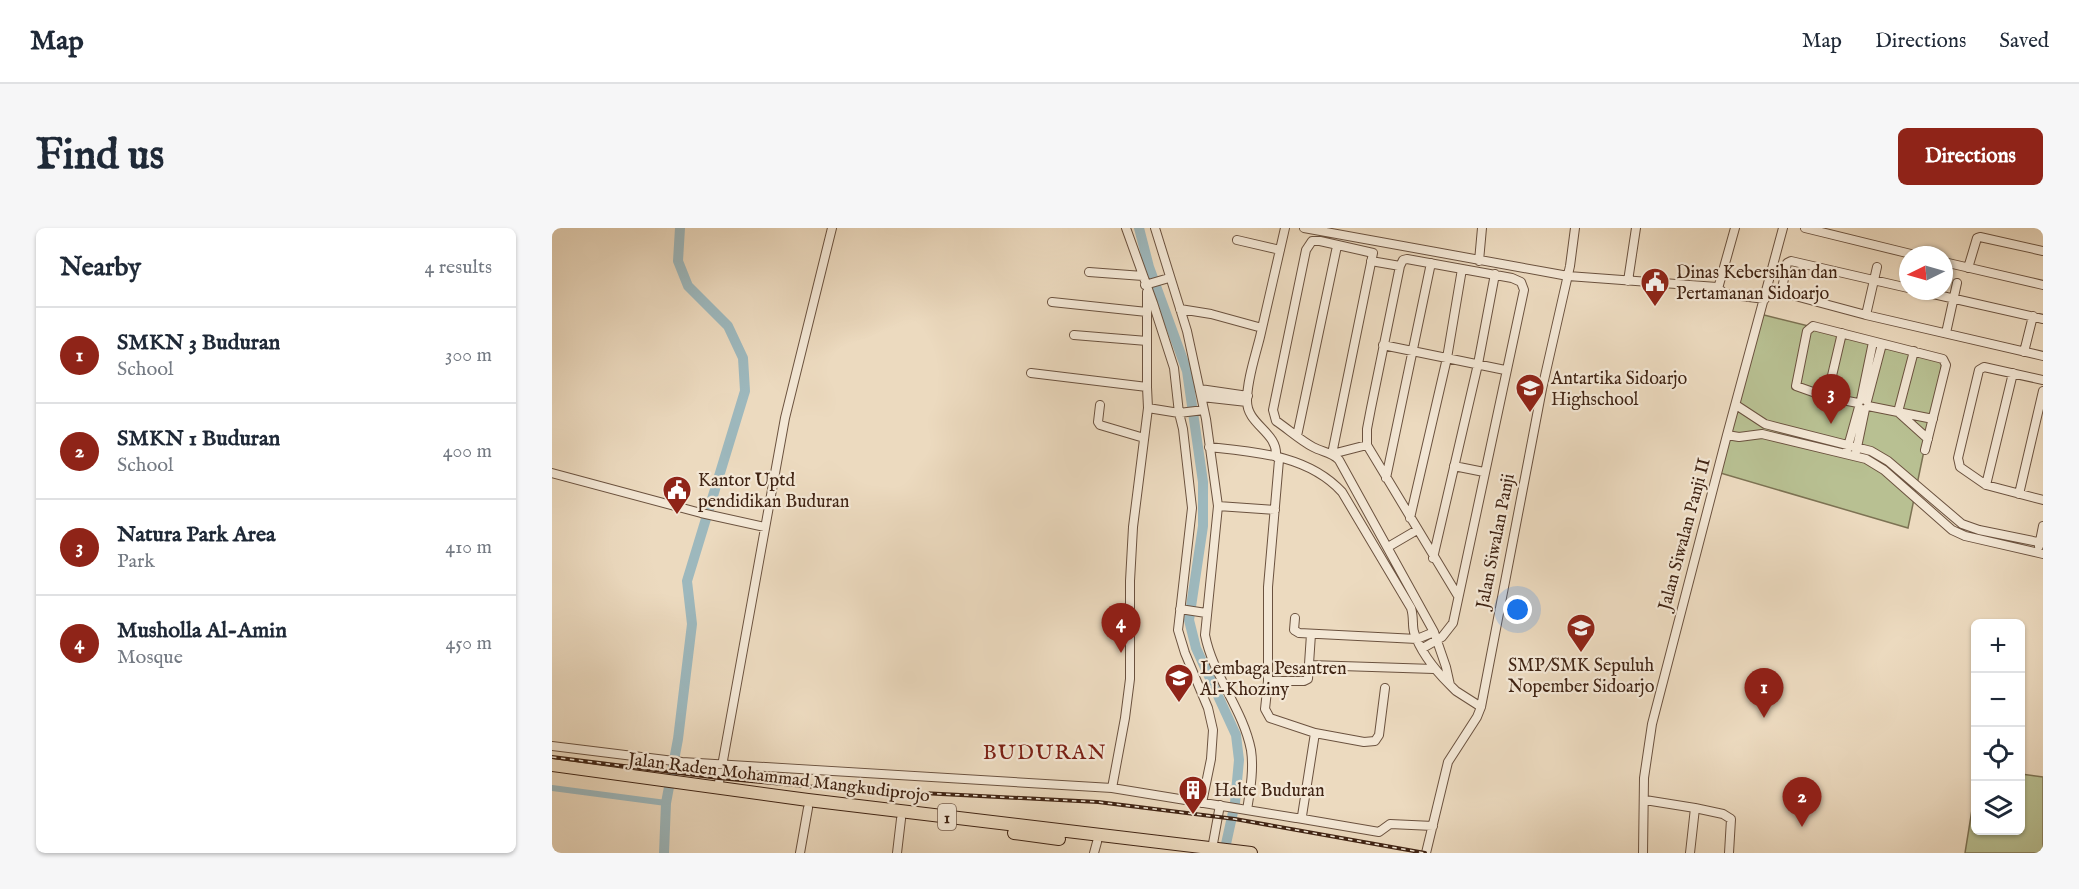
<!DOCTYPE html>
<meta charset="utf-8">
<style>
:root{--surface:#fff;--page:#f6f6f7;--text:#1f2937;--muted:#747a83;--line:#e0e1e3;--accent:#8f2418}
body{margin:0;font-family:"IM FELL English",serif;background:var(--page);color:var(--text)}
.controls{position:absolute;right:18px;bottom:18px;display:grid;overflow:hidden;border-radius:9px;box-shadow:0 2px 4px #0004}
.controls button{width:54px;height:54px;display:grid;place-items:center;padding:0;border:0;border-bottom:2px solid var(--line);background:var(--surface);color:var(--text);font:30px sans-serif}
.compass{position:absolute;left:1347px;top:18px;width:54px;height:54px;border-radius:50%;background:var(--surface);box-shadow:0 2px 4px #0004;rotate:265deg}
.you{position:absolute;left:966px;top:382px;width:21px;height:21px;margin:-15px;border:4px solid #fff;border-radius:50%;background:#1a73e8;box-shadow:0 0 0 9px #1a73e833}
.badge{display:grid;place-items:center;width:39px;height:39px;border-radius:50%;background:var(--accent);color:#fff;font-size:20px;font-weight:700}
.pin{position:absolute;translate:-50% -50px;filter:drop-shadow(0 2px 3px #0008)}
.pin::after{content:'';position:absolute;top:32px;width:21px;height:18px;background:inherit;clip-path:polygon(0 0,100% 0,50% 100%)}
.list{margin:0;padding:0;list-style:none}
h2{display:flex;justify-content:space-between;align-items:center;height:78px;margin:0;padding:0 24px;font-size:26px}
h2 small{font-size:20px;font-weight:400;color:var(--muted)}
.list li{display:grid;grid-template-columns:39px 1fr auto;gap:18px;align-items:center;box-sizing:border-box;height:96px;padding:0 24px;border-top:2px solid var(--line)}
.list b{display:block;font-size:22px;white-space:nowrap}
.list p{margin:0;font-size:20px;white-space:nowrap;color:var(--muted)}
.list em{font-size:20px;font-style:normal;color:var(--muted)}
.icon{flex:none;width:33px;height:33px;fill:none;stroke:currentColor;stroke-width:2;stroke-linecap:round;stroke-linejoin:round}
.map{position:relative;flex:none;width:1491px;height:625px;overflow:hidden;border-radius:9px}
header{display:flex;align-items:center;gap:36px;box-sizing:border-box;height:84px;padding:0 30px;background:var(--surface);border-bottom:2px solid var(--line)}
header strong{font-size:28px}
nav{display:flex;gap:33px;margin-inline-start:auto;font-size:21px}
.intro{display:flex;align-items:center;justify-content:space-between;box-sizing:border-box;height:144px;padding:0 36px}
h1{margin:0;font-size:42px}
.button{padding:15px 27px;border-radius:9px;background:var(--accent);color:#fff;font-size:21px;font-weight:700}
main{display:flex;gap:36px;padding:0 36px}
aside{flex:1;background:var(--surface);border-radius:9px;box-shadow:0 2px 4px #0004}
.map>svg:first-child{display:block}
.green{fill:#b8c092;stroke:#7c7253;stroke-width:1.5}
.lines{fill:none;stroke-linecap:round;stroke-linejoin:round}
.canal{stroke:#9db8bd;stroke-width:6}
.river{stroke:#9db8bd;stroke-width:10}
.minor-casing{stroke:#6b523f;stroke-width:10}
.highway-casing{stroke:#402414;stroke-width:14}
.minor{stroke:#f3e7d5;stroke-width:8}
.highway{stroke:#ecdabf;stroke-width:12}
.rail-casing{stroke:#402414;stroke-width:4}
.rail{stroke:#f3e7d5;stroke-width:1.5;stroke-dasharray:4.5;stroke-linecap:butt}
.labels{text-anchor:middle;stroke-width:4.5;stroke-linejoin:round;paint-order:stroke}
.shield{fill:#f3e7d5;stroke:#765e4e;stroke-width:1.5}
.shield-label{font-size:16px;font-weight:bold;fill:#402414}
.poi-label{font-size:18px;fill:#402414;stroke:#f3e7d5;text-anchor:start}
.street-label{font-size:18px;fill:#402414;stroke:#f3e7d5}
.quarter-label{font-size:21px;letter-spacing:1.5px;fill:#7a1f14;stroke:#f3e7d5}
</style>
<header>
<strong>Map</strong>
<nav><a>Map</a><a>Directions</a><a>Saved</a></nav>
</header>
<div class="intro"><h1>Find us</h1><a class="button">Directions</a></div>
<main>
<aside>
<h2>Nearby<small>4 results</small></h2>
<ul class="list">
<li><span class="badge">1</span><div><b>SMKN 3 Buduran</b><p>School</p></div><em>300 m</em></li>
<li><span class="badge">2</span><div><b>SMKN 1 Buduran</b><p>School</p></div><em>400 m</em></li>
<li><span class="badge">3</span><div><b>Natura Park Area</b><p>Park</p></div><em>410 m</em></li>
<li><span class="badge">4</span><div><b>Musholla Al-Amin</b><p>Mosque</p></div><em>450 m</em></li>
</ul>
</aside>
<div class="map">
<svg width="1491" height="625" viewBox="0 0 1491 625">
<rect width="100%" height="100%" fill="#ecdabf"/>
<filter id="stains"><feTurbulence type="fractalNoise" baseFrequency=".00333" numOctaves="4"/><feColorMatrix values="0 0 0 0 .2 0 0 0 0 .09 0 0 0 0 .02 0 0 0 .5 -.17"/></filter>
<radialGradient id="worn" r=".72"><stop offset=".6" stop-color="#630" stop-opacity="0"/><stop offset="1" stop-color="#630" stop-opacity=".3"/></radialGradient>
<path class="green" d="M1208,86L1391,131L1356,300L1165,244Z
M1469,546L1491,549V625H1413L1423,563L1424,602H1468Z"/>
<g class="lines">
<path class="canal" d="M0,560L114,575"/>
<path class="river" d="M587,0L597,39L635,143L651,254V298L637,392L644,420L684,507L687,532L683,575L672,625
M112,625L114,575L126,511L140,396L135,353L193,163L191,130L176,98L136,58L126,33L128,0"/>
<g class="minor-casing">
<path id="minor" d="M574,0L601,75L622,140L627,185L652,182
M603,0L635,103L654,191L666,278L653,407C661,448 691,481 699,522C702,542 698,563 695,582
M752,0L1016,48L1165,59
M1253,0L1363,27
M685,12L728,22
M819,33L848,38
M927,33L930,0
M1392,34L1491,57
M1416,40L1425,10L1428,9L1491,23
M537,44L591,48
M1076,53L1084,0
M593,57L617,50
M1165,59L1167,57L1183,0
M1165,59L1173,66L1213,71
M1356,60L1239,33L1235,35L1230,61L1232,65L1314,87L1491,128
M1368,63L1491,91
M595,64V159
M500,74L595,84
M628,81L659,86L710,100
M1314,87L1325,39
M1394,105L1405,55
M522,107L595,113
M831,117L953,142
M1362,123L1346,184L1376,211
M1472,124L1481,88
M479,145L595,159L596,180L581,299L578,353V451L573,490L560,560L744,590L750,588L763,505L718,490L713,481L716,453V359L727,232L724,228C726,204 695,197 695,173C695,152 703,129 708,109C716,73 725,36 733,0
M1491,152L1432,139L1427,142L1406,230L1408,239L1434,257L1491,272
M648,161L696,168
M650,169L695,174
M1275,169L1290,105
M1309,172L1321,114
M1315,173L1330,116
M1306,175L1275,169L1244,158L1255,103L1261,98L1391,131L1394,137L1373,222
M548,177L546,194L548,197L592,210
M1184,177L1213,196L1319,223L1336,233L1410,296L1427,302L1491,315
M1316,178L1381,191
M596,180L627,185L631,201L640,280L626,402L633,425L656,480L661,502L659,531L650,575
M1175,207L1187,209L1210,206L1314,231L1332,242L1400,302L1413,308L1491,326
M745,208L785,18
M657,219C704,224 756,227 790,264L859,380C862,389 860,397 862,404C868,423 884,443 898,457L894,439L882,404L787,232C780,224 770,224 761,219C748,212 736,201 724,193L721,182L754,22L760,13H768L821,25L780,226L815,217
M1295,222L1307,179
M1304,224L1313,181
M902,238L932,244
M0,245L149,285L213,299
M834,250L879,35
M1434,257L1461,145
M1467,266L1491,163
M666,278L723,282
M858,290L895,130L910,41
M1487,318L1491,298
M836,319L865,302
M881,330L926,136L943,46
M628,381L654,385
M743,390L742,402L747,405L865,411L882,404
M871,420L890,409L901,395L972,62L969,54L960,50L855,31L851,32L848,38L819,180L815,201V217L906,368
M758,437L882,441
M716,453H752L756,451L759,406
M898,457L904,463L929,479
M763,505L812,514L823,513L827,507L833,460
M0,518L130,534L560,560
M166,560L233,190L280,0
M1093,572L1143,580
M745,590L827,604L838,596L881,598
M660,621L668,577
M248,625L256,580
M345,625L349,591
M542,625L545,614
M874,625L896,534L925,489L929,479L990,161L1018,38L1023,0
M1091,625L1092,550L1100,496L1175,207L1231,0
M1138,625L1143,580L1171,586L1179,591L1177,625"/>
</g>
<g class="highway-casing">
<path id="highway" d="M0,537L256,572L699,625
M462,605L507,611"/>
</g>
<use href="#minor" class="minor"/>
<use href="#highway" class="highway"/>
<g class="rail-casing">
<path id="rail" d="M0,529L167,550L274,560L546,574L683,591L873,625"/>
</g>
<use href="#rail" class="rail"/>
</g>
<defs>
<g id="civic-pin" transform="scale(1.5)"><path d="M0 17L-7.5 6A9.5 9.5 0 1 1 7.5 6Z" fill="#8f2418" stroke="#f3e7d5"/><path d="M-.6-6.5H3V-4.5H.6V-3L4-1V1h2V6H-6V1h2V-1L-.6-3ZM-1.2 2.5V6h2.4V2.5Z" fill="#fff"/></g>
<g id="school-pin" transform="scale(1.5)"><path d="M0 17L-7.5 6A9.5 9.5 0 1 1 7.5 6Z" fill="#8f2418" stroke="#f3e7d5"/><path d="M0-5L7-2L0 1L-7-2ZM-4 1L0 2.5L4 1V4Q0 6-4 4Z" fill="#fff"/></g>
<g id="building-pin" transform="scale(1.5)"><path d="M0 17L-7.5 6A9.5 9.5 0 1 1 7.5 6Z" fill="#8f2418" stroke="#f3e7d5"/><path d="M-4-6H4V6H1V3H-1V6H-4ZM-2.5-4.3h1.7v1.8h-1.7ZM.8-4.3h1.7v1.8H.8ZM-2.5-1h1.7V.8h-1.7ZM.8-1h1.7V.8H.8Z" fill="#fff"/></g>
</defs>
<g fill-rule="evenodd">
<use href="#civic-pin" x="1103" y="54"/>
<use href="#school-pin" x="978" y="160"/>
<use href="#civic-pin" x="125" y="262"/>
<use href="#school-pin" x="1029" y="400"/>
<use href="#school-pin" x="627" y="450"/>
<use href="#building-pin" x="641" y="562"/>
</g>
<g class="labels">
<rect class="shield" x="386" y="576" width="18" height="26" rx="4.5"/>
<g class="shield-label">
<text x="395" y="595">1</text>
</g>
<g class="poi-label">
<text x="1124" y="50">Dinas Kebersihan dan<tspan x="1124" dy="21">Pertamanan Sidoarjo</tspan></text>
<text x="999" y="156">Antartika Sidoarjo<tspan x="999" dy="21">Highschool</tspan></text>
<text x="146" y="258">Kantor Uptd<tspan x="146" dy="21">pendidikan Buduran</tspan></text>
<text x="1029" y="443" text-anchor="middle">SMP/SMK Sepuluh<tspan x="1029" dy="21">Nopember Sidoarjo</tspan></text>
<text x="648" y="446">Lembaga Pesantren<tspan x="648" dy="21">Al-Khoziny</tspan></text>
<text x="662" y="568">Halte Buduran</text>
</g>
<g class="street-label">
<text transform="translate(1132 306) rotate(-75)" y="6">Jalan Siwalan Panji II</text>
<text transform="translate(943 313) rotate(-79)" y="6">Jalan Siwalan Panji</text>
<text transform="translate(227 549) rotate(7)" y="6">Jalan Raden Mohammad Mangkudiprojo</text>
</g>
<g class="quarter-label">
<text x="493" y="531">BUDURAN</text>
</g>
</g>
<rect width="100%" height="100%" filter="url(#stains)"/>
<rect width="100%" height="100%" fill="url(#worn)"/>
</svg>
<div class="controls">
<button>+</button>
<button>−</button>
<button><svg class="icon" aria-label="locate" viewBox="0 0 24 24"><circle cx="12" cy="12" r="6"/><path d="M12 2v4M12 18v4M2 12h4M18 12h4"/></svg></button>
<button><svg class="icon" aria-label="layers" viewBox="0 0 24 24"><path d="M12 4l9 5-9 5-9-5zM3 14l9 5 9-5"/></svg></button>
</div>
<svg class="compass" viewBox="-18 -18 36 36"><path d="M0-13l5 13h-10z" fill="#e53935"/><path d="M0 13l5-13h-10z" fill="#747a83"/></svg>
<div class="you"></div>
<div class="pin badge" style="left:1212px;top:490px">1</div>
<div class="pin badge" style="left:1250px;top:599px">2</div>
<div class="pin badge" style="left:1279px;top:196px">3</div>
<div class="pin badge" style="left:569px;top:425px">4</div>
</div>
</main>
